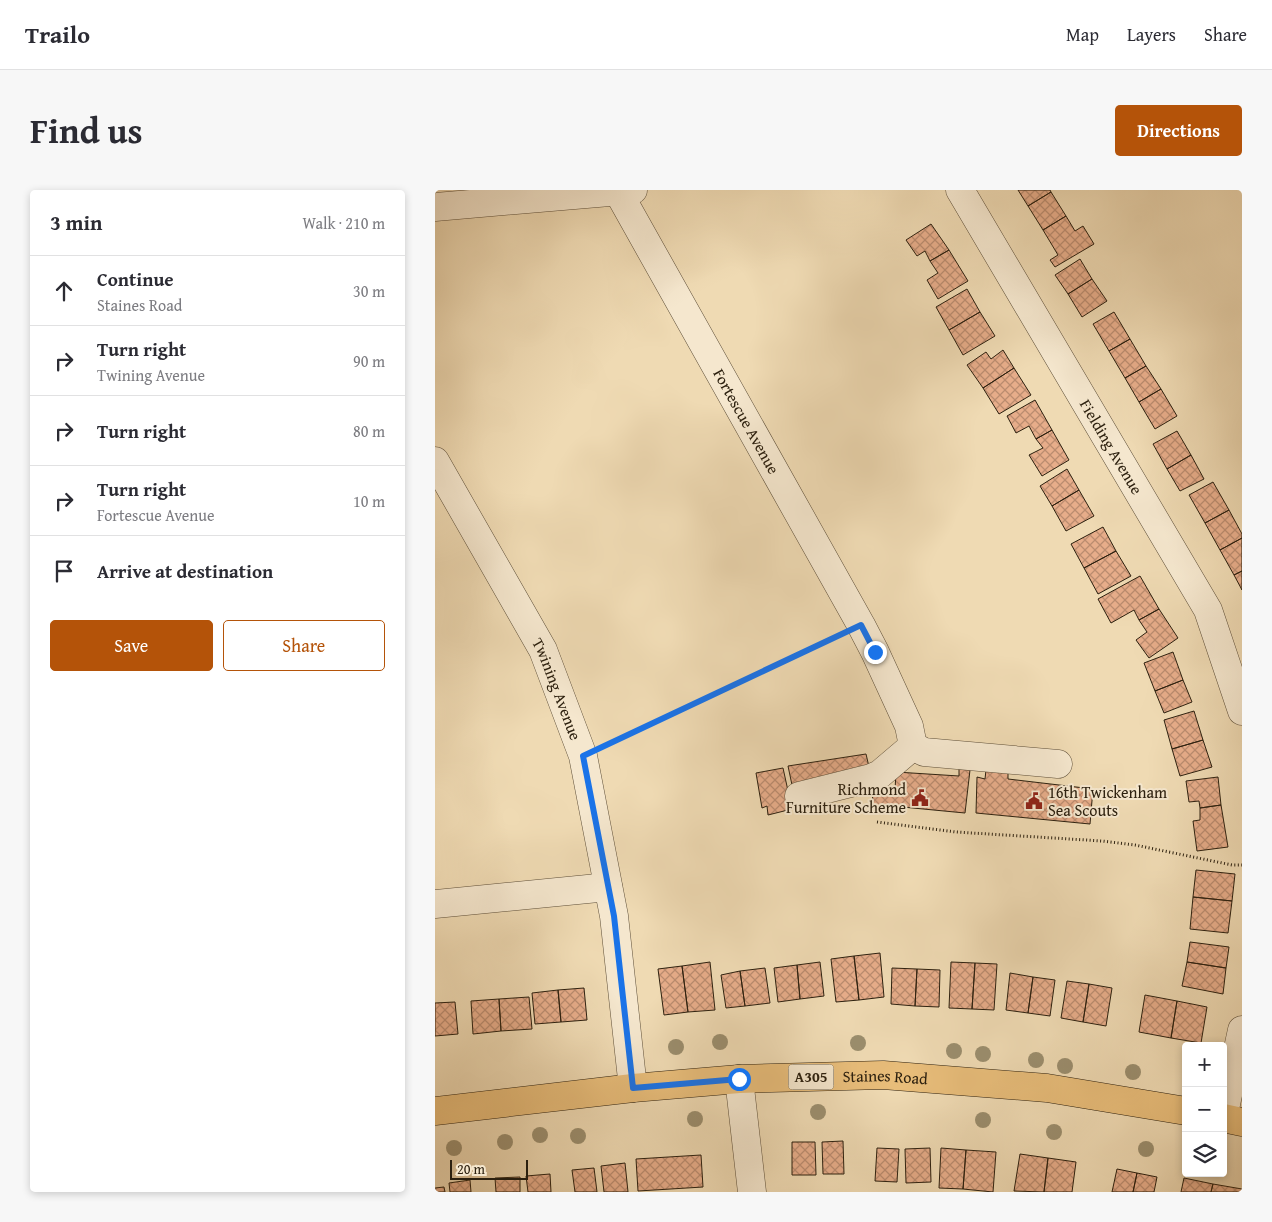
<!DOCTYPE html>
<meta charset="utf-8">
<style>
:root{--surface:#fff;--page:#f7f7f7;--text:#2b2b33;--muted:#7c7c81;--line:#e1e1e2;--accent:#b45309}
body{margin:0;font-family:"Gentium Book Plus",serif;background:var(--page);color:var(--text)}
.controls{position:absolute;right:15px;bottom:15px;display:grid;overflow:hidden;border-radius:5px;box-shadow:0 2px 8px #0003}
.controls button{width:45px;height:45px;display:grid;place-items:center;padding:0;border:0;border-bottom:1px solid var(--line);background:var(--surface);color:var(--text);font:25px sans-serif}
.scale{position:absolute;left:15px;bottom:12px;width:78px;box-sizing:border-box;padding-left:5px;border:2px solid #2c200f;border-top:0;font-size:14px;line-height:18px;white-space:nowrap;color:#2c200f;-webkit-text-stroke:4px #f5e7ce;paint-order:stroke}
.stop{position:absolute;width:15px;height:15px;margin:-11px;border:4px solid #1a73e8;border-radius:50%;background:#fff}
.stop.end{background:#1a73e8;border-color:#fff;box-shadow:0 1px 5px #0008}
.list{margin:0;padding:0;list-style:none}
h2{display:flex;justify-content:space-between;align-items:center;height:65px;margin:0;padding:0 20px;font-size:21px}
h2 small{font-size:16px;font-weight:400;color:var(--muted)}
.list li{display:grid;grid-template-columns:32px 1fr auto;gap:15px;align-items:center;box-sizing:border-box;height:70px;padding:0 20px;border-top:1px solid var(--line)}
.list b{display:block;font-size:19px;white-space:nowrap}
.list p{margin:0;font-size:16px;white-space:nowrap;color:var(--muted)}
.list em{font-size:16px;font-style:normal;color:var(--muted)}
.actions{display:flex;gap:10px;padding:15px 20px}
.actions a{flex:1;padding:11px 0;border:1px solid var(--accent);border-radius:5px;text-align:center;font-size:18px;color:var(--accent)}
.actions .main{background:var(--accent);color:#fff}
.icon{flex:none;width:28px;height:28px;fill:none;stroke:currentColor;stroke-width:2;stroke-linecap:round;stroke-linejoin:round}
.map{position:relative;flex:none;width:807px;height:1002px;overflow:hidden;border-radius:5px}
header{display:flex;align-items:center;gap:30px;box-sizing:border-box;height:70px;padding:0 25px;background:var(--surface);border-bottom:1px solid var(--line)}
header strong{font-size:24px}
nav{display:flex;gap:28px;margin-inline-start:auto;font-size:18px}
.intro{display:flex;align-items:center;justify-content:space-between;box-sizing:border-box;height:120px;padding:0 30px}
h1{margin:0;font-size:35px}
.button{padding:12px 22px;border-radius:5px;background:var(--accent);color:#fff;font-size:18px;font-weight:700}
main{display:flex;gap:30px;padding:0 30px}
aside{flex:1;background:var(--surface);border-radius:5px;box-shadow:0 2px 8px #0003}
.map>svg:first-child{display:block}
.building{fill:url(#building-cross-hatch);stroke:#2c200f}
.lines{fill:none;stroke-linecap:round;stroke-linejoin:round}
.minor-casing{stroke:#5d4e38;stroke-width:29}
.major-casing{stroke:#2c200f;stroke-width:29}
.path{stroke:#2c200f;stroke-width:3;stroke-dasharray:1 2.5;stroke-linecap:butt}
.minor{stroke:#f5e7ce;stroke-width:28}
.major{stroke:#e8bd7a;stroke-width:28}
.tree{fill:#9b8e6e}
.route{stroke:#1a73e8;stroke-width:6}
.labels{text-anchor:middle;stroke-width:4;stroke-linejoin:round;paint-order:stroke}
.shield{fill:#f5e7ce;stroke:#685c48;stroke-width:1}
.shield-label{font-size:15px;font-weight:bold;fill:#2c200f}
.street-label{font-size:16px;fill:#2c200f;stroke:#f5e7ce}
.poi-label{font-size:16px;fill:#2c200f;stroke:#f5e7ce;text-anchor:end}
</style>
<header>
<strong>Trailo</strong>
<nav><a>Map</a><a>Layers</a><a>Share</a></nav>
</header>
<div class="intro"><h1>Find us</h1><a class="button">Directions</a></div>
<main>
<aside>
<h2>3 min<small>Walk · 210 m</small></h2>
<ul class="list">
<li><svg class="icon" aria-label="ahead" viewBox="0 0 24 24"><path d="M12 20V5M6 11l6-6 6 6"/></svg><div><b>Continue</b><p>Staines Road</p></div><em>30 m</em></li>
<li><svg class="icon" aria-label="right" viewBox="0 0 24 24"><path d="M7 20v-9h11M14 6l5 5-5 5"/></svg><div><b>Turn right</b><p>Twining Avenue</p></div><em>90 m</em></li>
<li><svg class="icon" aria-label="right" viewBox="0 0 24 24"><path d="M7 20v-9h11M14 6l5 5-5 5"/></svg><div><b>Turn right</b></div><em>80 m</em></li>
<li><svg class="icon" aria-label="right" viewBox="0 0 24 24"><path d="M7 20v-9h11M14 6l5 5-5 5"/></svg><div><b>Turn right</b><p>Fortescue Avenue</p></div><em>10 m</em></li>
<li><svg class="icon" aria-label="arrive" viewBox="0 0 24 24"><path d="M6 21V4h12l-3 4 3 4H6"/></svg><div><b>Arrive at destination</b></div></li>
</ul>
<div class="actions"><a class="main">Save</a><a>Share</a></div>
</aside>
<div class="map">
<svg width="807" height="1002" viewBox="0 0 807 1002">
<defs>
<pattern id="building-cross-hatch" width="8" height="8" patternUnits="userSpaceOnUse" patternTransform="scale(1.25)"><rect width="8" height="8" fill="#e7ad8a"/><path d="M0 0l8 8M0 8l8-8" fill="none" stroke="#bb8c6f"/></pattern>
</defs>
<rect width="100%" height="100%" fill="#efdab3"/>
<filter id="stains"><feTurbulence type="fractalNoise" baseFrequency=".004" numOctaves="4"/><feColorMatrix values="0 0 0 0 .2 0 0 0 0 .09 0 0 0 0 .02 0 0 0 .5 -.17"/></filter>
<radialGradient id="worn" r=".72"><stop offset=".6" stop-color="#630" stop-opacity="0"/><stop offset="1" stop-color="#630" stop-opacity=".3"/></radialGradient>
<path class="building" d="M583,0H615L616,2L593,16Z
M616,2L631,26L608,40L593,16Z
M631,26L640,41L648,36L659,54L620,77L615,70L623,65L608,40Z
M496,34L514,60L495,71L490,61L482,66L471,50Z
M514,60L533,91L503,109L492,90L503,83L495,71Z
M645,69L657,89L633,104L620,85Z
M657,89L672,111L647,127L633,104Z
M532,99L545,122L514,140L501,117Z
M545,122L560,146L528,165L514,140Z
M679,122L695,149L674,161L658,134Z
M695,149L711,176L690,188L674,161Z
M568,160L579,178L548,198L532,175L551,162L556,169Z
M711,176L726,199L704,212L690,188Z
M579,178L596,205L564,224L548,198Z
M726,199L742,226L720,239L704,212Z
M600,210L617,240L601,249L594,236L581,243L572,226Z
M617,240L634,270L607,286L594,265L608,258L601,249Z
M742,241L756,265L732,279L718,254Z
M756,265L769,289L745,301L732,279Z
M632,279L644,300L617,316L605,296Z
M778,292L794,320L770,333L754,305Z
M644,300L659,326L631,341L617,316Z
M794,320L807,344V348L785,360L770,333Z
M668,337L681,361L649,378L636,354Z
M807,348V381L799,385L785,360Z
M681,361L696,386L663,404L649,378Z
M807,381V400L799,385Z
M705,386L724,419L704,430L699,420L676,433L663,409Z
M724,419L743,448L714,468L701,450L712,442L704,430Z
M738,462L748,490L720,501L709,473Z
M748,490L757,512L729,523L720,501Z
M759,521L768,550L737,559L729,530Z
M768,550L777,577L745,586L737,559Z
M431,564L435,581L357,595L353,576Z
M348,578L357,619L333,625L332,616L327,618L321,583Z
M524,579L535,580L530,623L457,616L456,621L437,619L438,599L460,600L461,582L524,586Z
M551,580L573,582V589L658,599L655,634L541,623L542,587L550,589Z
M783,587L786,615L765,618L764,611L754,612L751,591Z
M786,615L793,657L762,661L758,631L765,630V618Z
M761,680L800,684L797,711L758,707Z
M758,707L797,711L793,743L755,739Z
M755,752L794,757L791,778L752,772Z
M445,763L449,807L424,810L419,766Z
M419,766L424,810L401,812L396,769Z
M275,772L280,820L253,822L247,776Z
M385,772L389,806L365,809L362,775Z
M516,772L540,773L537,819L514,818Z
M752,772L791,778L788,804L747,796Z
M540,773L562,774L559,820L537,819Z
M362,775L365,809L343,812L339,778Z
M247,776L253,822L229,825L223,779Z
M330,778L335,813L310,816L305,781Z
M457,778L482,779L480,816L456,814Z
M482,779L505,780L504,817L480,816Z
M305,781L310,816L291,818L286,785Z
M575,783L598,787L593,823L571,820Z
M598,787L620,790L615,826L593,823Z
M632,791L654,794L648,832L626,828Z
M654,794L677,798L671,836L648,832Z
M149,798L152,830L126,832L123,800Z
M123,800L126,832L100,834L97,803Z
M710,805L742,811L736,848L704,842Z
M94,807L97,839L66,841L64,809Z
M64,809L66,841L38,844L36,811Z
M742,811L772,817L766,853L736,848Z
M20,812L23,844L0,846V813Z
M408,951L409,984H388L387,952Z
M357,952H380L381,985H357Z
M442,958L464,959L462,992L440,991Z
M495,958L496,992L471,993L470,959Z
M506,958L531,960L528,999L504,998Z
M531,960L561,962L558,1002L528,999Z
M585,964L613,968L609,1002L579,1001Z
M266,965L268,997L203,1001L201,969Z
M613,968L641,972L637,1002H609Z
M190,973L193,1002H169L166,976Z
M159,978L162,1002H140L137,980Z
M682,979L702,983L698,1002H677Z
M702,983L722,987L719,1002H698Z
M115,984L116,1002H93L91,986Z
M85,987V1002H61L60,988Z
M749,988L778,994L776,1002H746Z
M35,990L36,1002H15L14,993Z
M778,994L807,999L806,1002H776Z
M9,997L10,1002H0V998Z"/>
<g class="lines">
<g class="minor-casing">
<g id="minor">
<path id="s1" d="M182,0L426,435L440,462L474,536L478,556L489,562L623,574"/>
<path id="s2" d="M525,0L773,420L807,521"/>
<path d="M0,17L198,0"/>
<path id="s3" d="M0,271L108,460L148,566L179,726L198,898"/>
<path d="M364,606L436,588L445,584L478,556"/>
<path d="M0,714L173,697"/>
<path d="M304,889L317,1002"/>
<path d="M788,928L807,840"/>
</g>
</g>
<g class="major-casing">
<g id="major">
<path id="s4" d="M0,921L198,898L304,889L448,885L612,898L751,921"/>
<path d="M788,928L807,932"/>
</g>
</g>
<path class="path" d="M171,555L403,446
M442,632L521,642L667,651L700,655L797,675H807"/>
<use href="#minor" class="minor"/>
<use href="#major" class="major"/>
</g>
<g class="tree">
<circle cx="285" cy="852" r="8"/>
<circle cx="423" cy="853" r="8"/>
<circle cx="241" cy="857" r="8"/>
<circle cx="519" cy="861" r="8"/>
<circle cx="548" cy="864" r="8"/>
<circle cx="601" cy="870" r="8"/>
<circle cx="630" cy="876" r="8"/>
<circle cx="698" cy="882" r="8"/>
<circle cx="383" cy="922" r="8"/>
<circle cx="260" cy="929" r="8"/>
<circle cx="548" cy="930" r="8"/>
<circle cx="619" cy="942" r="8"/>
<circle cx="105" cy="945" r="8"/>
<circle cx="143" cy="946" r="8"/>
<circle cx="70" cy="952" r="8"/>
<circle cx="19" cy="958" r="8"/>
<circle cx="711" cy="959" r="8"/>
</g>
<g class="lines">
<path class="route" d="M304,889L198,898L179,726L148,566L426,435L440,462"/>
</g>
<defs>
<g id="civic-bare" transform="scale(1.35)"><path d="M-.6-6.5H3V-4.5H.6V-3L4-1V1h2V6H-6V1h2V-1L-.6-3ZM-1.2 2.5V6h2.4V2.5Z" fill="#8f2418" stroke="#f5e7ce" stroke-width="2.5" paint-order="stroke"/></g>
</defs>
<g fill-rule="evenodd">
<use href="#civic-bare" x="485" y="608"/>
<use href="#civic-bare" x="599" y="611"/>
</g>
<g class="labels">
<rect class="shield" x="353.5" y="874.5" width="45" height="25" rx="4"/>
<g class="shield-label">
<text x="376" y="892">A305</text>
</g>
<g class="street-label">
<text dy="6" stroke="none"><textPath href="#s1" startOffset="265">Fortescue Avenue</textPath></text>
<text dy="6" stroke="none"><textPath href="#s2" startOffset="298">Fielding Avenue</textPath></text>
<text dy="6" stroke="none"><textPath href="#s3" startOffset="259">Twining Avenue</textPath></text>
<text dy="6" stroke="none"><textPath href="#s4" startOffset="452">Staines Road</textPath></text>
</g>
<g class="poi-label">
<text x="471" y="605">Richmond<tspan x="471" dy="18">Furniture Scheme</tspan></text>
<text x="613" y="608" text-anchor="start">16th Twickenham<tspan x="613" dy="18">Sea Scouts</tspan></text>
</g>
</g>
<rect width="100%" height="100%" filter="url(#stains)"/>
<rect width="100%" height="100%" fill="url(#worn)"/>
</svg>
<div class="controls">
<button>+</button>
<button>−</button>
<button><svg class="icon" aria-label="layers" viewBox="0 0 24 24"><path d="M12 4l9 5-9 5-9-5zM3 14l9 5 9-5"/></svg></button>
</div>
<div class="scale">20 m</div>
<div class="stop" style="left:304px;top:889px"></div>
<div class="stop end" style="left:440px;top:462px"></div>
</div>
</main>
